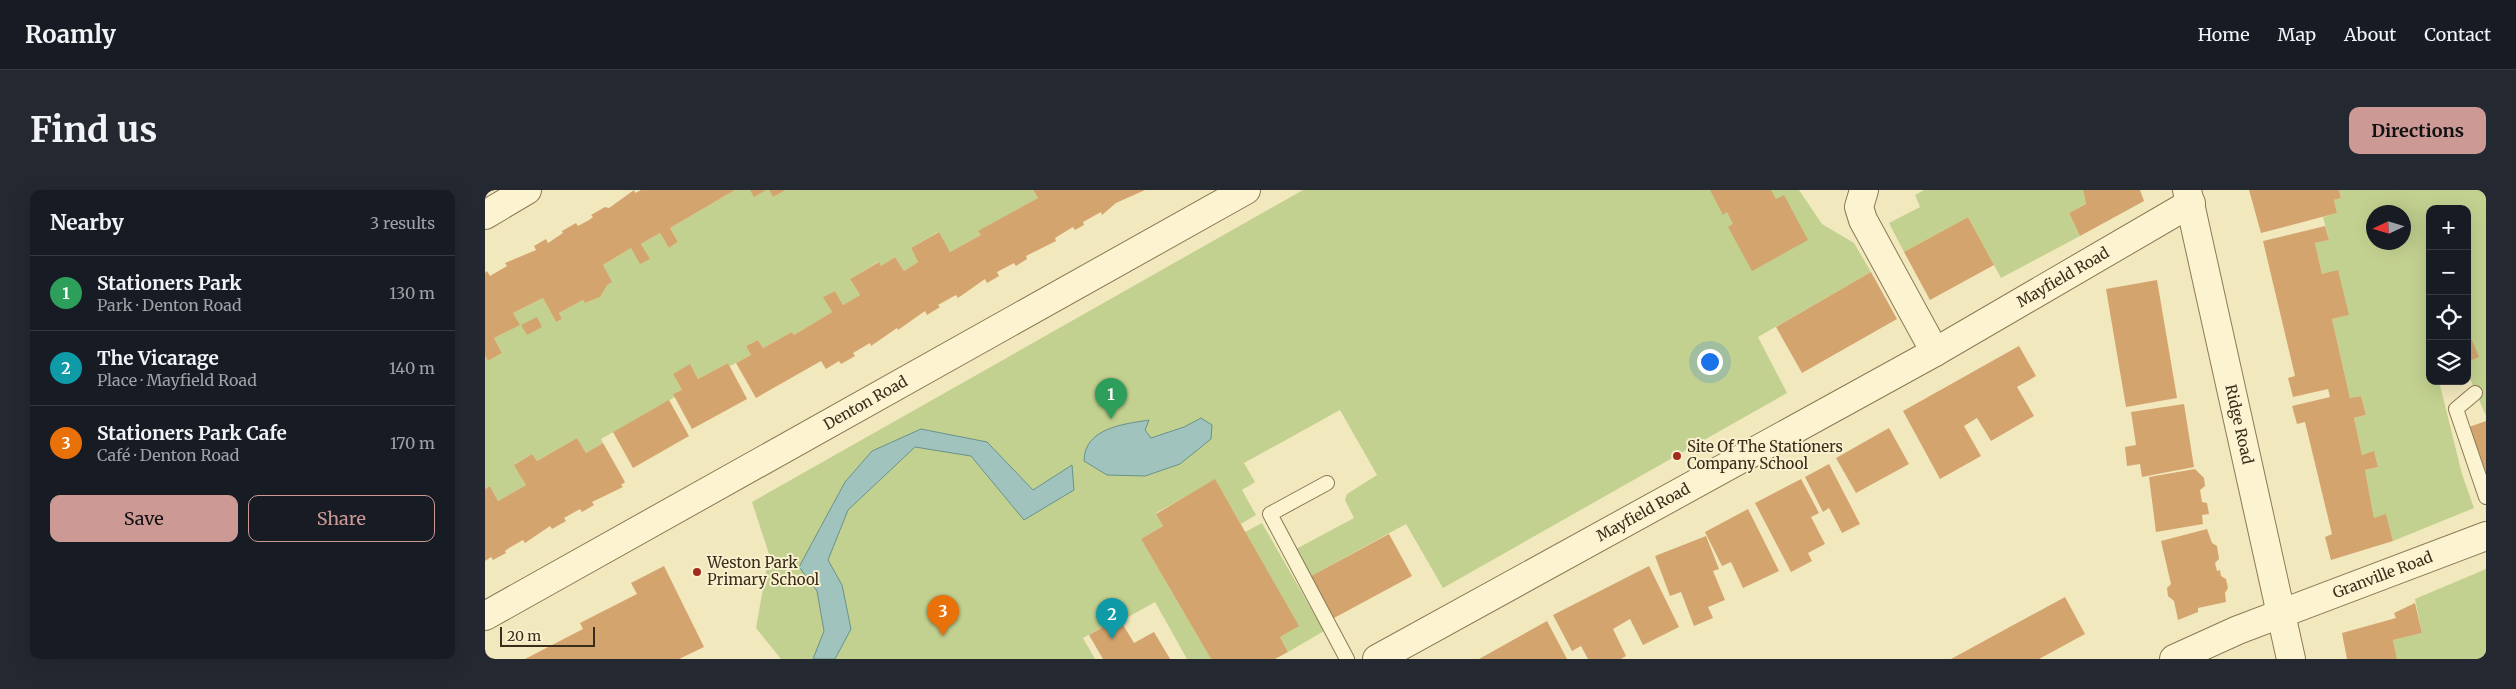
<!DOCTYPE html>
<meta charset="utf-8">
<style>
:root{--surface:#171b24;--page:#242831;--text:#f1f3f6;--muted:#9ea1a6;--line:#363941;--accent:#cd9995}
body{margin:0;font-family:Merriweather,serif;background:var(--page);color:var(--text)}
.controls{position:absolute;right:15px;top:15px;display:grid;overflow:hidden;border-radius:10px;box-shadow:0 5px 20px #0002}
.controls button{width:45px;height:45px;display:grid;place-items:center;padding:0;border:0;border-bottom:1px solid var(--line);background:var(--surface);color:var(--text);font:25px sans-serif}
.compass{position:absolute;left:1881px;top:15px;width:45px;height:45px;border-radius:50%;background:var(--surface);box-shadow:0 5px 20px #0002;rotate:266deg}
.scale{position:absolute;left:15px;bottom:12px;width:95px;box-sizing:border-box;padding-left:5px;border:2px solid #392d1b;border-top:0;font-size:14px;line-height:18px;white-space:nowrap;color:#392d1b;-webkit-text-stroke:4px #f9f1cd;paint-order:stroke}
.you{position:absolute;left:1224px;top:171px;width:18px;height:18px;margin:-12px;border:4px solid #fff;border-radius:50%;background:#1a73e8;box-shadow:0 0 0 8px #1a73e833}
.badge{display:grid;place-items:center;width:32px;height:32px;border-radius:50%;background:var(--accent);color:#fff;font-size:16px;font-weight:700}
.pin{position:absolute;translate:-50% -41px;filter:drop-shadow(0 1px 2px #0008)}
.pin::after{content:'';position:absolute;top:26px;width:18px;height:15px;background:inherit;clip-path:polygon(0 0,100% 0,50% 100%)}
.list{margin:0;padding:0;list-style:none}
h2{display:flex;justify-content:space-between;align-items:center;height:65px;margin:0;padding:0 20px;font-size:21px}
h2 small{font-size:16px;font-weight:400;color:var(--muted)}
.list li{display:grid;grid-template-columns:32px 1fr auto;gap:15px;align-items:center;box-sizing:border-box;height:75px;padding:0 20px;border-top:1px solid var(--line)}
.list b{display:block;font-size:19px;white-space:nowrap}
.list p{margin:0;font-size:16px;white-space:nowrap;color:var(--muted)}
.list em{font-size:16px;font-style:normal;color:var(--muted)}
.actions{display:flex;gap:10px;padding:15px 20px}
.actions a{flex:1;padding:11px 0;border:1px solid var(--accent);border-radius:10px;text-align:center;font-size:18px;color:var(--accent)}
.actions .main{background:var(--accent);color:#111}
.icon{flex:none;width:28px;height:28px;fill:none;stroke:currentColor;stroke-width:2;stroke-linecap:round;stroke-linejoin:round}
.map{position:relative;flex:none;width:2001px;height:469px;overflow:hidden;border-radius:10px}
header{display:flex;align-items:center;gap:30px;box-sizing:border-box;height:70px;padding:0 25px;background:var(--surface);border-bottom:1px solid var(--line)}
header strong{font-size:24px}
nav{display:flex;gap:28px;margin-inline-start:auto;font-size:18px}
.intro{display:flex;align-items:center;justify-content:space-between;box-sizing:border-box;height:120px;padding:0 30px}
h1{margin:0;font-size:35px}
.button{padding:12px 22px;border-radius:10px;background:var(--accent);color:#111;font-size:18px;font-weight:700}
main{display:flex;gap:30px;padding:0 30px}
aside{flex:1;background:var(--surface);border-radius:10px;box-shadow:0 5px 20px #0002}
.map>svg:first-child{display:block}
.green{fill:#c3d190;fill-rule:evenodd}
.water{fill:#a1c3bd;stroke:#68928b}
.building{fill:#d4a46f}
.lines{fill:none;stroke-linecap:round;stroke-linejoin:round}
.service-casing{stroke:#8c7854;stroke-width:16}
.minor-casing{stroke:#8c7854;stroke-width:30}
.service{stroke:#fcf4d1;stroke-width:14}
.minor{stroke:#fcf4d1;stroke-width:28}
.poi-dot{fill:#a12b1e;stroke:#f9f1cd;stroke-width:2}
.labels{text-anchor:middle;stroke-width:4;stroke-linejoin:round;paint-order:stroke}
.street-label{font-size:15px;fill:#392d1b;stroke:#f9f1cd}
.poi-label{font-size:15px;fill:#392d1b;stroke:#f9f1cd;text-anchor:start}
</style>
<header>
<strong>Roamly</strong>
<nav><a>Home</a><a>Map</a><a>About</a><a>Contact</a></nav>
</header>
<div class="intro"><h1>Find us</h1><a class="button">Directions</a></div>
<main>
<aside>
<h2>Nearby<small>3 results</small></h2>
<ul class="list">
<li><span class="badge" style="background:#2e9e5b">1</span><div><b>Stationers Park</b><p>Park · Denton Road</p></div><em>130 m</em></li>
<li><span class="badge" style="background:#0f9aa8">2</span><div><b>The Vicarage</b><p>Place · Mayfield Road</p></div><em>140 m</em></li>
<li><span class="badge" style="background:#e8710a">3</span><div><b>Stationers Park Cafe</b><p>Café · Denton Road</p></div><em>170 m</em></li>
</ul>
<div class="actions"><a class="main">Save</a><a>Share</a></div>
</aside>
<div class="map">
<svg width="2001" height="469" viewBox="0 0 2001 469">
<rect width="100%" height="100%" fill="#f2e8bd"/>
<path class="green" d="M250,0H284L288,7L301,0H548L553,8L494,41L496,45L465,62L453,42L426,58L433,72L419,81L410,67L396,76L393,72L365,89L375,105L358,115L350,101L339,107L347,122L309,145L307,142L278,158L273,150L261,156L266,165L245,176L243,173L213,189L205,175L188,184L197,200L189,204L190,207L116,249L118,253L101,263L92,248L52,271L47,264L30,274L41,295L13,311L5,296L0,299V166L3,171L17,163L9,148L34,135L28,123L58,108L71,132L77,129L74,123L98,110L100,113L115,107L118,75L146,58L164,68L156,54L175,43L184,58L193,52L185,38Z
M818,0H1314L1337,34L1369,53L1386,82L1273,147L1302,203L958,398L921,334L826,386L811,359L869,328L860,310L862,304L892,285L855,220L759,273L770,292L757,300L771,325L756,334L730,290L671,323L678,336L656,349L726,469H702L670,412L636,431L634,428L598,448L610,469H296L271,438L284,364L267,312Z
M1439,0H1598L1601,14L1584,23L1595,46L1516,88L1483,27L1419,62L1404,33L1435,17L1430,5Z
M1854,0H2001V226L1982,182V19H1945V191H1954L1977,284L1989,318L1908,351L1901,325L1889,328L1880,280L1893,277L1889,262L1877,265L1869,228L1881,225L1876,206L1865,208L1847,129L1863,125L1837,84L1830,53L1844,50L1838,27L1852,23L1849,10L1856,8ZM1888,22H1918V52H1888Z
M777,333L839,441L803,462L795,447L813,436L760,342Z
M2001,379V469H1912L1908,450L1937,443L1930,409Z"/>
<path class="water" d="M716,228L727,235L726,249L695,274L660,286L622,285L599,271C599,238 639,234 664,230L660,240L666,248L699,237Z
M436,239L502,252L548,300L587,275L589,300L539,330L486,266L430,257L363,320L343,370L357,395L366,439L350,469H328L339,441L332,401L314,377L360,292L387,261Z"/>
<path class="building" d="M149,0L150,3L156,0H250L185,38L193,52L184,58L175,43L156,54L165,69L155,74L146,58L118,75L127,92L122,95L115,107L100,113L98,110L74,123L77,129L71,132L58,108L28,123L35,135L9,148L17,163L3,171L0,166V83L2,81L5,86L22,76L20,73L51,60L49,56L61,49L63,53L78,43L77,41L91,33L93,36L104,30L108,27L106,25L120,17L124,18Z
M265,0H281L269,7Z
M284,0H301L288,7Z
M548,0H660L631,13L617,25L616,22L598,32L599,35L590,40L588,37L570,48L571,51L541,66L542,69L531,76L529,73L512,82L514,86L502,93L500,89L473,108L471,105L453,115L455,117L442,125L440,121L413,140L412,138L386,156L385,153L368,163L370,166L356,174L354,171L341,179L336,171L271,208L251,173L266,165L261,156L273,150L278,158L307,142L309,145L347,122L338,107L350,101L358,115L375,105L365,89L394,72L396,76L410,67L419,81L433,72L426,58L454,42L465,62L496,45L493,41L553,8Z
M1225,0H1286L1291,9L1299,5L1323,50L1267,81L1243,37L1248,34L1242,22L1238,25Z
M1598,0H1655L1659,11L1595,46L1584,23L1601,14Z
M1764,0H1854L1856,8L1849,10L1852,23L1776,43Z
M1483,27L1509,75L1445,110L1419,62Z
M1840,36L1844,50L1830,53L1837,84L1853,80L1864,125L1847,129L1865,208L1876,206L1881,225L1869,228L1877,265L1889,261L1893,277L1880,280L1889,328L1901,324L1908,351L1846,370L1840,347L1847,344L1820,232L1812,234L1807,216L1845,207L1843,199L1808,207L1803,188L1810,186L1778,51Z
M1386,82L1412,129L1317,183L1291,137Z
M1672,90L1692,208L1641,217L1621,99Z
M52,127L57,137L42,145L36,135Z
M1984,143L1994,167L1982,172V144Z
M1534,156L1551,186L1532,197L1549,226L1506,251L1492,228L1479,236L1496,266L1455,289L1418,221Z
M243,173L262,209L207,239L188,204L197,200L188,184L205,174L213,189Z
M184,210L204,246L148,278L128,242Z
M1699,214L1709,277L1657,287L1655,274L1642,276L1640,257L1651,255L1646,222Z
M2001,231V283L1984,237Z
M1404,238L1424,274L1371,303L1351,268Z
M92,248L101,263L118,253L140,292L136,295L138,297L107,312L109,315L97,322L95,319L79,328L81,331L67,339L65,336L40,353L38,350L24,358L20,361L21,363L8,370L6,367L0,371V299L5,296L13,311L41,295L29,275L47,264L52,271Z
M1344,274L1375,334L1357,343L1344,318L1338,322L1320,287Z
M1710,279L1719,288L1720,296L1715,300L1717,312L1722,313L1724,324L1717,325L1718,334L1671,342L1664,287Z
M730,289L814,436L795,447L803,462L790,469H726L656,349L678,336L671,324Z
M1316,289L1334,323L1326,327L1340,354L1323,363L1327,371L1306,382L1270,313Z
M1263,319L1294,381L1258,398L1246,372L1237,376L1220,342Z
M1722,339L1727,353L1732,356L1734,369L1730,373L1732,381L1735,380L1736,386L1741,389L1743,398L1740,403L1741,412L1713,418V422L1693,430L1689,411L1683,406L1682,398L1686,394L1676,351Z
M904,344L927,386L849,428L826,386Z
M1221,346L1234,379L1228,381L1240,410L1223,417L1228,428L1209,436L1196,402L1185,406L1170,366Z
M179,376L219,457L194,469H40L98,439L95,433L152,404L146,393Z
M1164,376L1194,437L1158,455L1145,429L1128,439L1141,466L1136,469H1103L1096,456L1087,461L1068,425Z
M1580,407L1600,444L1554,469H1466Z
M1930,413L1937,443L1908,450L1912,469H1862L1857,443L1911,428L1909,423Z
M634,428L649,453L669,442L685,469H618L604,445Z
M1062,431L1082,469H994Z"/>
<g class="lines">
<g class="service-casing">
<path id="service" d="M1990,203L1971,219L2001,307
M842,293L785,324L862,469"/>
</g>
<g class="minor-casing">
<g id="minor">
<path d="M1379,0L1374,17L1378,30L1450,162"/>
<path id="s1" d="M1702,0L1806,469"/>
<path d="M0,25L42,0"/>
<path id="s2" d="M0,426L761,0"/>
<path id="s3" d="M892,469L1450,162L1706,13"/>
<path id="s4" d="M1689,469L1753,440L2001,346"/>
</g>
</g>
<use href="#service" class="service"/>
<use href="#minor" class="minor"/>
</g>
<g class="poi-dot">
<circle cx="1192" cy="266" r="5"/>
<circle cx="212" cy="382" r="5"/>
</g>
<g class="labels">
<g class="street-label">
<text dy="5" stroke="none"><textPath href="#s3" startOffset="785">Mayfield Road</textPath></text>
<text dy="5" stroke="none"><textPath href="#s2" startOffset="436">Denton Road</textPath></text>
<text dy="5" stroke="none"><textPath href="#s1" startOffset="240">Ridge Road</textPath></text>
<text dy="5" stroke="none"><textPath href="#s3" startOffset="304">Mayfield Road</textPath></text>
<text dy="5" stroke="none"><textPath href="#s4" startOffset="225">Granville Road</textPath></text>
</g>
<g class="poi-label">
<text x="1202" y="262">Site Of The Stationers<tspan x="1202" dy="17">Company School</tspan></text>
<text x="222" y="378">Weston Park<tspan x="222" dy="17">Primary School</tspan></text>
</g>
</g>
</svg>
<div class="controls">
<button>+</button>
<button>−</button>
<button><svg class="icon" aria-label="locate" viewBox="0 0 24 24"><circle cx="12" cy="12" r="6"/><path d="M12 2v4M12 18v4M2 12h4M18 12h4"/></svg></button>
<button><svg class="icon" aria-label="layers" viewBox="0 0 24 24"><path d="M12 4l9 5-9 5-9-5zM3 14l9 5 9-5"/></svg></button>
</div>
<svg class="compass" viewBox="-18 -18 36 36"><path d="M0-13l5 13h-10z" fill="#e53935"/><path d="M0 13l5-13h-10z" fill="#9ea1a6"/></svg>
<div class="scale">20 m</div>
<div class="you"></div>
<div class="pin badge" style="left:626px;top:229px;background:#2e9e5b">1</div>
<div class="pin badge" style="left:627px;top:449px;background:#0f9aa8">2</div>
<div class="pin badge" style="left:458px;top:446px;background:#e8710a">3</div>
</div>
</main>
